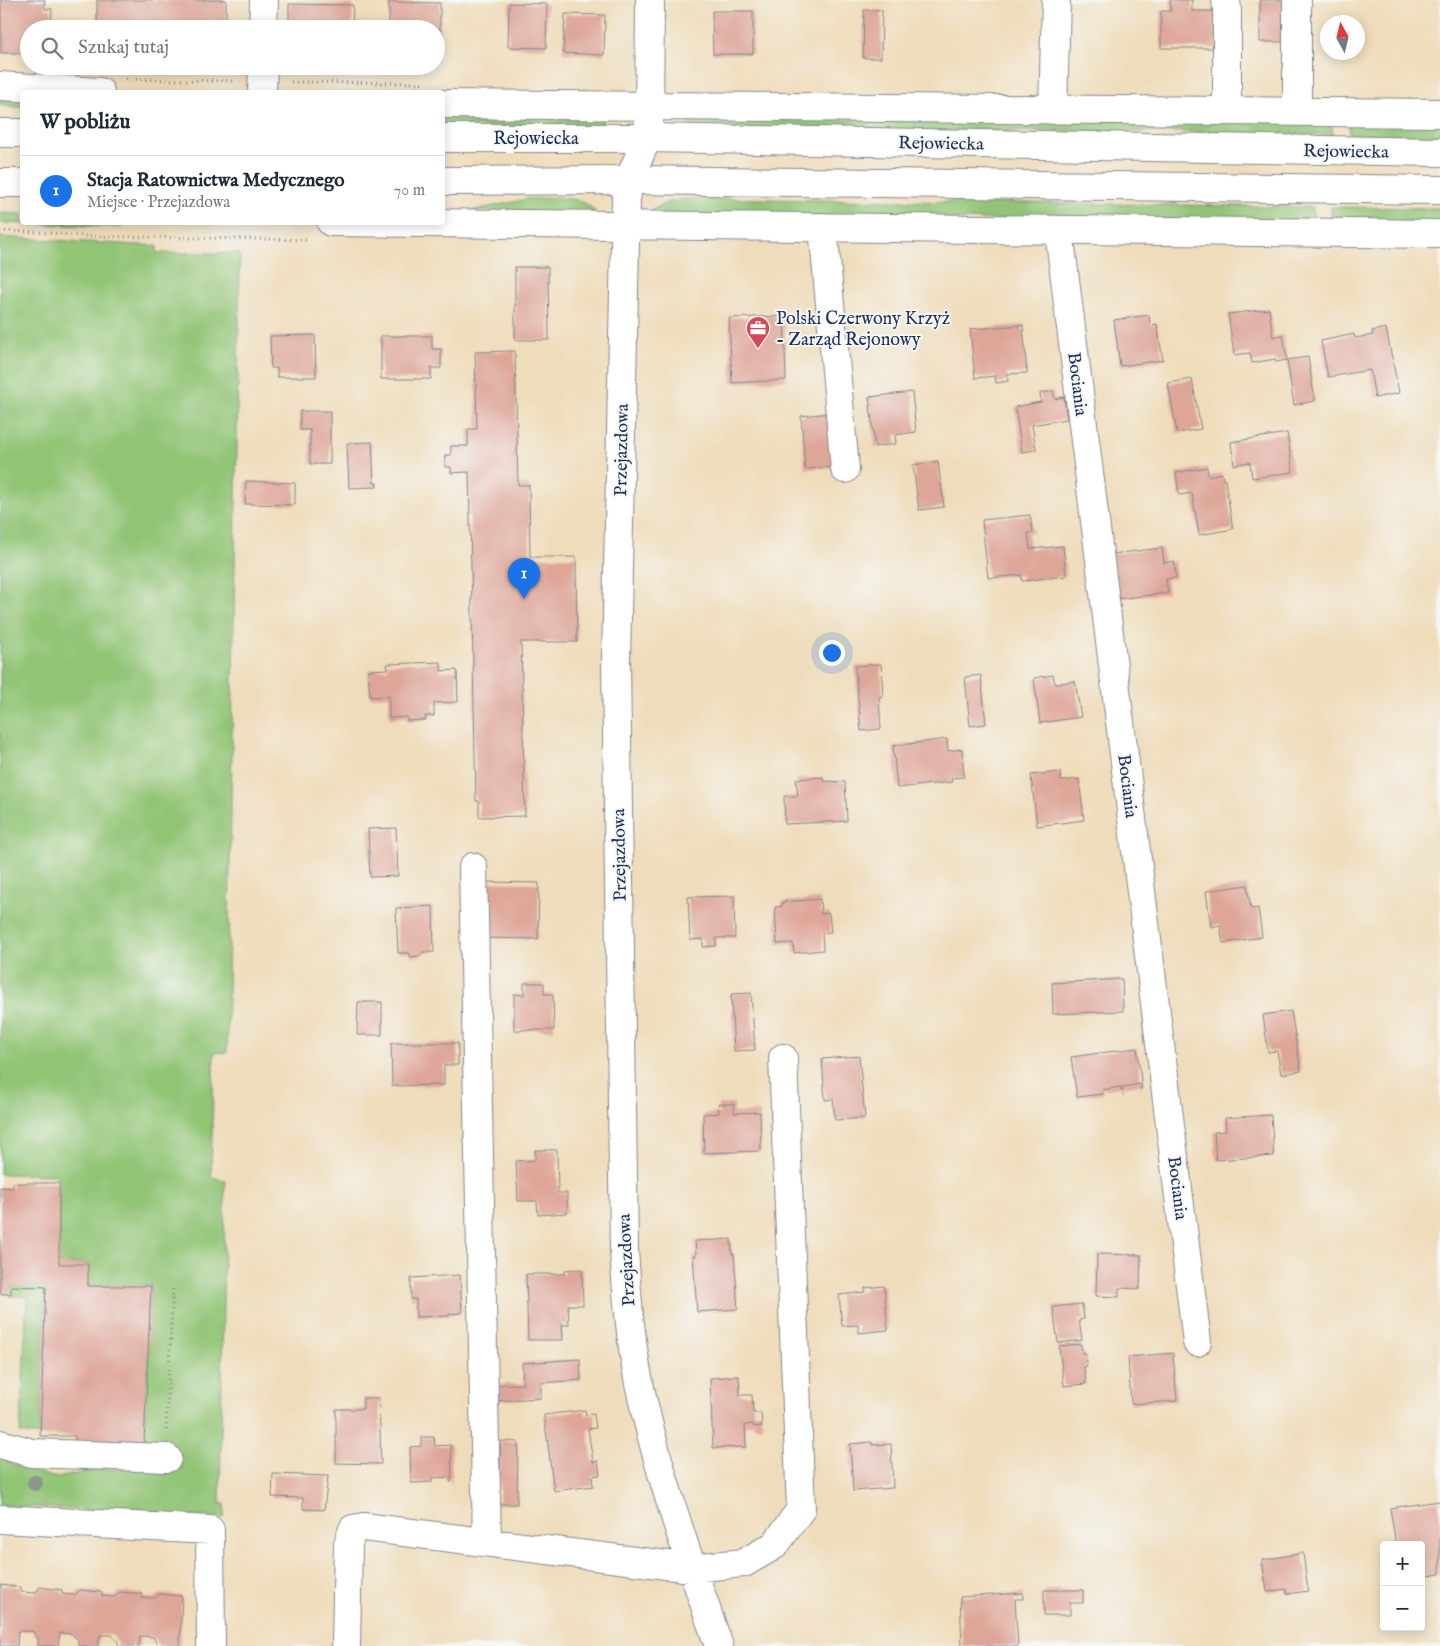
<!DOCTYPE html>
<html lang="pl">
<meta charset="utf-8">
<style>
:root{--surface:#fff;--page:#f6f6f7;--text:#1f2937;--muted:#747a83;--line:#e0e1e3;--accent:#1a73e8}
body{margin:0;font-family:"IM FELL English",serif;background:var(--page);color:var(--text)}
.controls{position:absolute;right:15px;bottom:15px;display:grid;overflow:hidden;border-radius:5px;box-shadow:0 2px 12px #0003}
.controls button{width:45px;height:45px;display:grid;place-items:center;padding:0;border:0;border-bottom:1px solid var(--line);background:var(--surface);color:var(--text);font:25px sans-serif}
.compass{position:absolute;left:1320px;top:15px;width:45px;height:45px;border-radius:50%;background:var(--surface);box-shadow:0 2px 12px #0003;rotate:352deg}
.you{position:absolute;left:831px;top:652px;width:18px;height:18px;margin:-12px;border:4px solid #fff;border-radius:50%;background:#1a73e8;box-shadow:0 0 0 8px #1a73e833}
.badge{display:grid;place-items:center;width:32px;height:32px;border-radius:50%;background:var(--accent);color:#fff;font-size:16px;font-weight:700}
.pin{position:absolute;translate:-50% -41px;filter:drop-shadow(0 1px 2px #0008)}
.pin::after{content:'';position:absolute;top:26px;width:18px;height:15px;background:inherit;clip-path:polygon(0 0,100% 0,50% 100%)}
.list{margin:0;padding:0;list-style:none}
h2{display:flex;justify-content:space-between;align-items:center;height:65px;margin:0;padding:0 20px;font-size:21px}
h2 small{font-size:16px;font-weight:400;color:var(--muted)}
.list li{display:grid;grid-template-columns:32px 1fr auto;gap:15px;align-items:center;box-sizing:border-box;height:70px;padding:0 20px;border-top:1px solid var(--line)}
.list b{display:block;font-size:19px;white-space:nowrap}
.list p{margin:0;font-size:16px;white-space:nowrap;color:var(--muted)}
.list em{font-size:16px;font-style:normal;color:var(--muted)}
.icon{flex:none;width:28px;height:28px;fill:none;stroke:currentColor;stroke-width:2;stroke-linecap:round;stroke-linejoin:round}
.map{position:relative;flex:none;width:1440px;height:1646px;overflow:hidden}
.search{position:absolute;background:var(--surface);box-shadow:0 2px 12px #0003;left:20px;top:20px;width:425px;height:55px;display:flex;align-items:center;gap:12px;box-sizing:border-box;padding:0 18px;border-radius:28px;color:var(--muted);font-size:19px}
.panel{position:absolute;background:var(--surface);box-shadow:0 2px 12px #0003;left:20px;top:90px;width:425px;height:135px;border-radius:5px}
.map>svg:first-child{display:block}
.green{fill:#91c475;stroke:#567a6a}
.building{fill:#dea699}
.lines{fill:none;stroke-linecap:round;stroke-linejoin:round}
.minor-casing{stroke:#85868c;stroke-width:30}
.highway-casing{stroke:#85868c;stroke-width:30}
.path{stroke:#85868c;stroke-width:3;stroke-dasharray:1 4;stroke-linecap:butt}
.minor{stroke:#fff;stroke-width:28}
.highway{stroke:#fff;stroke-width:28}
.tree{fill:#8e968b}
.labels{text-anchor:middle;stroke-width:4;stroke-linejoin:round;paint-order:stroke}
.street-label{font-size:18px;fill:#1b2f5e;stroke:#f6f6f2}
.poi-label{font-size:18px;fill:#1b2f5e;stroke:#f6f6f2;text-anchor:start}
</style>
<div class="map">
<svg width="1440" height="1646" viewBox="0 0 1440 1646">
<rect width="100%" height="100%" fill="#f6f6f2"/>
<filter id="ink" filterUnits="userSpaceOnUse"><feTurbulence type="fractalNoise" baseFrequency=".02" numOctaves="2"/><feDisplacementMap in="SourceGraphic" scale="10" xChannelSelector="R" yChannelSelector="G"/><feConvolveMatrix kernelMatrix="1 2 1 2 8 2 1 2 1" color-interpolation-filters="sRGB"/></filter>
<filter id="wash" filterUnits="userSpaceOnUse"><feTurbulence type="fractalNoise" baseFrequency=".0096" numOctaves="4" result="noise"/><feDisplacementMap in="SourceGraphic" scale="20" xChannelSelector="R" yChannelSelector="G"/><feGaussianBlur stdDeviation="1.12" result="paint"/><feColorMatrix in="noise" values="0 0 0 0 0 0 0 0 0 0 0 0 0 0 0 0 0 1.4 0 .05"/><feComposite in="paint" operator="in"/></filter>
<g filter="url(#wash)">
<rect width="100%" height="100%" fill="#efdcba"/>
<path class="green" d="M0,93L22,97V108L0,105Z
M443,116L603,118V124L593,127L443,126Z
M683,119L1331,120L1333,135L1228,132L724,130C709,130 694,131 683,119Z
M1349,121L1440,122V136L1349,134Z
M691,198L1313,207L1314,223L657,216L652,210L668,202Z
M527,199C547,199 579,193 594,210V214L470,211Z
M1331,207L1440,208V223H1331Z
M0,213L22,214V222L96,223L122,227L0,223Z
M0,237L157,246V253H240L227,1053L214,1052L211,1177L225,1180L220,1503L225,1504L224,1518L0,1505V1458L27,1470L57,1478L99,1469L183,1468L171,1458L144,1444L151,1286H88V1264H59V1175L0,1174Z
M11,1286L46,1287L40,1436L20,1433L27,1297L10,1296Z"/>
<g id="blocks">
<path class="building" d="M1,0H45V9H52L51,29H29V53H1Z
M97,0H226V29H97Z
M1170,0H1192V11H1220V48H1161V11H1171Z
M1260,0H1288L1289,42H1260Z
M389,2L440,3V51H436V29H389Z
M509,3L547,4L546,48L508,47Z
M289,4L353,5L352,29H289Z
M864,10H882L881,58H863Z
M712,11H753V54H713Z
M565,14L605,15L604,55L563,53Z
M515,267H548L549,340H515Z
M1269,309L1273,337L1283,335L1287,360L1276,362L1275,359L1252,363L1250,353L1234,355L1228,314Z
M1149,315L1150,325L1157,324L1163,360L1120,366L1114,320Z
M784,316L786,380L732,383L729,318Z
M1023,325L1027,373L1007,374L1008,381L996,383L995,376L975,378L970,329Z
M1386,328L1399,393L1375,398L1370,370L1328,377L1321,341L1354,334L1355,338L1373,335L1372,331Z
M315,335L316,377H277V368H271L270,336Z
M381,336H432V349H441V368H431V379H381Z
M515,351L518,485H529L530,557H576L577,642H521L525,816L479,817V801H476L469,472L451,473V467H445V455H451V446H468V429H477L475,352Z
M1308,357L1315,401L1294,405L1287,360Z
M1192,379L1201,429L1177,433L1168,383Z
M1053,391L1055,399L1064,397L1067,419L1032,425L1036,450L1022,452L1015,407L1041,402L1040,393Z
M912,392L916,432L895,435L896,444L875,447L869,397Z
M300,411H330V464H310V430H300Z
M832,413L837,467L805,469L801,416Z
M1287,433L1293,472L1252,478L1250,462L1234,465L1231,442Z
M372,442L374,483H377V487L349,488L347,443Z
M938,461L944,507L919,510L913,465Z
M1207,467L1208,476L1222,473L1223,480H1225L1233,529L1199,535L1192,493L1179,495L1176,473Z
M246,481L295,483V505L245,504Z
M1030,515L1033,533H1028L1030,549L1063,546L1066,576L1022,581L1021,575L988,578L982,520Z
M1162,548L1164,563L1174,561L1176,578L1166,579L1168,593L1117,599L1112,554Z
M441,662V671L457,670L458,702L434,703V716H425L426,720L407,721V717L389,718V696L370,697L368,670L388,669L387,664Z
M881,664L883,696L879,697L881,729L861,731L855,666Z
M981,675L986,724L970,726L965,677Z
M1053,675L1055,684L1075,681L1081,717L1040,723L1034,678Z
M947,739L948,751L962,749L964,777L951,778L952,782L897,788L893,746Z
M1060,772L1061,781L1079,779L1084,820L1037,826L1031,775Z
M823,777V781L845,782L847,821L785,824L784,796H798L796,779Z
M396,828L398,876L370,877L368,829Z
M483,882L539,883L538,939L482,938Z
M1247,885L1251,909L1258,908L1262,937L1223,943L1220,925L1211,927L1206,891Z
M734,896L735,938H716V946L703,947V939L690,940L688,897Z
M820,899L821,914L829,913L831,932L822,933L823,950L794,953L793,943L777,944L775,907L782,906V902Z
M433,906L434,952H423L420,956L411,957L409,953H398L396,908Z
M1122,979L1123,1011L1053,1014L1052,983Z
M524,983H544V994H553L554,1030H514V994L524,995Z
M751,993L755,1050L734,1051L731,994Z
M358,1002H382V1035H357Z
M1291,1011L1301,1071L1281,1074L1277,1051L1268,1052L1263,1015Z
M391,1043H458V1065H444V1085L392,1086Z
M1137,1048L1142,1089H1140V1084L1123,1087V1091H1121V1087L1102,1090L1103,1094L1077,1097L1071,1057Z
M859,1056L865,1118L835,1120L833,1099L825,1100L822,1059Z
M718,1104H734V1113L760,1112L761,1151L704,1153L703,1114L719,1113Z
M1271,1115L1274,1156L1216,1160L1214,1132L1226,1131L1225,1118Z
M535,1150H557L558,1193H567V1213L538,1215L537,1201H518L516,1161L535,1160Z
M13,1183H59V1264H88V1286H151L144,1444H75V1436H40L46,1287L11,1286V1294H0V1187L13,1188Z
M731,1239L732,1254H734L738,1309L697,1312L693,1256H696L695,1241Z
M1097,1254L1141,1255L1140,1289L1119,1288V1297L1096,1296Z
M582,1269L583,1305H568L569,1325H562L563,1340H528L526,1274H565V1270Z
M460,1275L462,1313L449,1314V1316L416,1317V1299H411V1278Z
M884,1286L888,1330L858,1333V1325L842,1326L839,1295L865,1292V1288Z
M1082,1304L1084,1319L1079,1320L1082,1340L1058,1343L1053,1307Z
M1081,1344L1082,1353H1085L1087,1366L1084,1367L1086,1384L1064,1386L1059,1346Z
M1173,1353L1177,1401L1131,1404L1128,1357Z
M580,1359L581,1380L541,1383V1398L495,1401L492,1385L523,1384L522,1363Z
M739,1376L740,1395H752L753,1413H761L762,1426L754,1427V1424L745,1425L746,1447L713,1448L710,1378Z
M363,1398H379L381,1464L336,1463V1409H363Z
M585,1410L586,1415L594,1414L596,1428L588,1429L593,1462L598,1461L600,1475L592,1476L593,1486L554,1491L544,1415Z
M421,1437H434L435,1446L451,1445L452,1482H450V1477L432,1478V1482L411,1483L410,1447L421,1446Z
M501,1441L518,1442L517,1504H499Z
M872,1442V1445L891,1444L893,1488L853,1491L850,1444Z
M273,1474L328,1476L324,1510L303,1509V1498L272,1497Z
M1440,1501V1574L1421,1577V1545H1396L1390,1508Z
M1303,1553L1308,1591L1287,1594L1286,1589L1267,1592L1262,1560Z
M0,1585L20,1587V1592L35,1593L40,1587L62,1590V1594L75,1595L80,1590L102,1592V1596L115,1597L120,1592L143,1594L142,1598H155L160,1594L182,1596L180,1646H158L153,1637L140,1636L139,1646H118V1642L112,1635H100L98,1646H78V1640L72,1634L60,1633L58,1646H38V1638L32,1631H18L17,1646H0Z
M1044,1590H1083V1603H1070V1615H1044Z
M1023,1593V1599H1015L1018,1646H962L960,1597Z"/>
</g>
</g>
<g filter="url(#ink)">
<use href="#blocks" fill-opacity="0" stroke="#85868c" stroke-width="1"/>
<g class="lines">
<g class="minor-casing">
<path id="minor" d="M650,0L649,124L647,138L629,180L626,200L625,244L616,661L624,1250C627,1295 630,1339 639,1383C658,1473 689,1560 719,1646
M1226,0L1227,10V110
M263,29L264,0
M0,86L100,92
M262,92L263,66
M442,104C775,107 1108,109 1440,113
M1053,110L1056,0
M1297,111V0
M331,222L1440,234
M823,227L845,469
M1059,231L1197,1342
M473,867L487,1542
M0,1444L32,1453L167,1458
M0,1519L210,1530L211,1646
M346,1646L348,1544L353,1529L364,1527L691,1568L744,1563L775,1545L801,1509L783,1058"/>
</g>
<g class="highway-casing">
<path id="highway" d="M0,133H22
M442,138H647L1440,152
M442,181L629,180L1440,190
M0,183H22"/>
</g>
<path class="path" d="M126,79L234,81
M291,82L422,83
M0,231L37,232L85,236L309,240
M166,1430L173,1286"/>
<use href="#minor" class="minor"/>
<use href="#highway" class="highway"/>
</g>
<circle class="tree" cx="35" cy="1483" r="8"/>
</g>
<defs>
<g id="office-pin" transform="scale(1.25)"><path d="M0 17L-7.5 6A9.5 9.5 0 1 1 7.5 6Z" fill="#d1495b" stroke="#f6f6f2"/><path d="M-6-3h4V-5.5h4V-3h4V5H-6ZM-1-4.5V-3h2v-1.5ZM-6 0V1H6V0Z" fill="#fff"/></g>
</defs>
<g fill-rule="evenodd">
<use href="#office-pin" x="758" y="328"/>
</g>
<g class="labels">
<g class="street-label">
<text x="536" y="144">Rejowiecka</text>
<text transform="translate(941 143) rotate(1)" y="6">Rejowiecka</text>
<text transform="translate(1346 151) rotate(1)" y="6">Rejowiecka</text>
<text transform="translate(1078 384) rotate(83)" y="6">Bociania</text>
<text transform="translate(621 450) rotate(-89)" y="6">Przejazdowa</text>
<text transform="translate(1128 786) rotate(83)" y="6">Bociania</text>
<text transform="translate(619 855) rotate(-91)" y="6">Przejazdowa</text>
<text transform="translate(1178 1188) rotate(83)" y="6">Bociania</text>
<text transform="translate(626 1260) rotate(-93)" y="6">Przejazdowa</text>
</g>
<g class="poi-label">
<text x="776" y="324">Polski Czerwony Krzyż<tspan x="776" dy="21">- Zarząd Rejonowy</tspan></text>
</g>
</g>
</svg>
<div class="controls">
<button>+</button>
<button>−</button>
</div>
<svg class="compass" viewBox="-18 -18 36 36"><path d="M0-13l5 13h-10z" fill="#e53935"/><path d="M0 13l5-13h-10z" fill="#747a83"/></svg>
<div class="you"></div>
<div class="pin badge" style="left:524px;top:599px">1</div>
<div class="search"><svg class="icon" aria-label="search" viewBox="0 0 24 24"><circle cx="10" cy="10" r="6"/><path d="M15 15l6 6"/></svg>Szukaj tutaj</div>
<section class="panel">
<h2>W pobliżu<small></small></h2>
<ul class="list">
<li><span class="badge">1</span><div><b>Stacja Ratownictwa Medycznego</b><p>Miejsce · Przejazdowa</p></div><em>70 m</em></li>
</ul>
</section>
</div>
